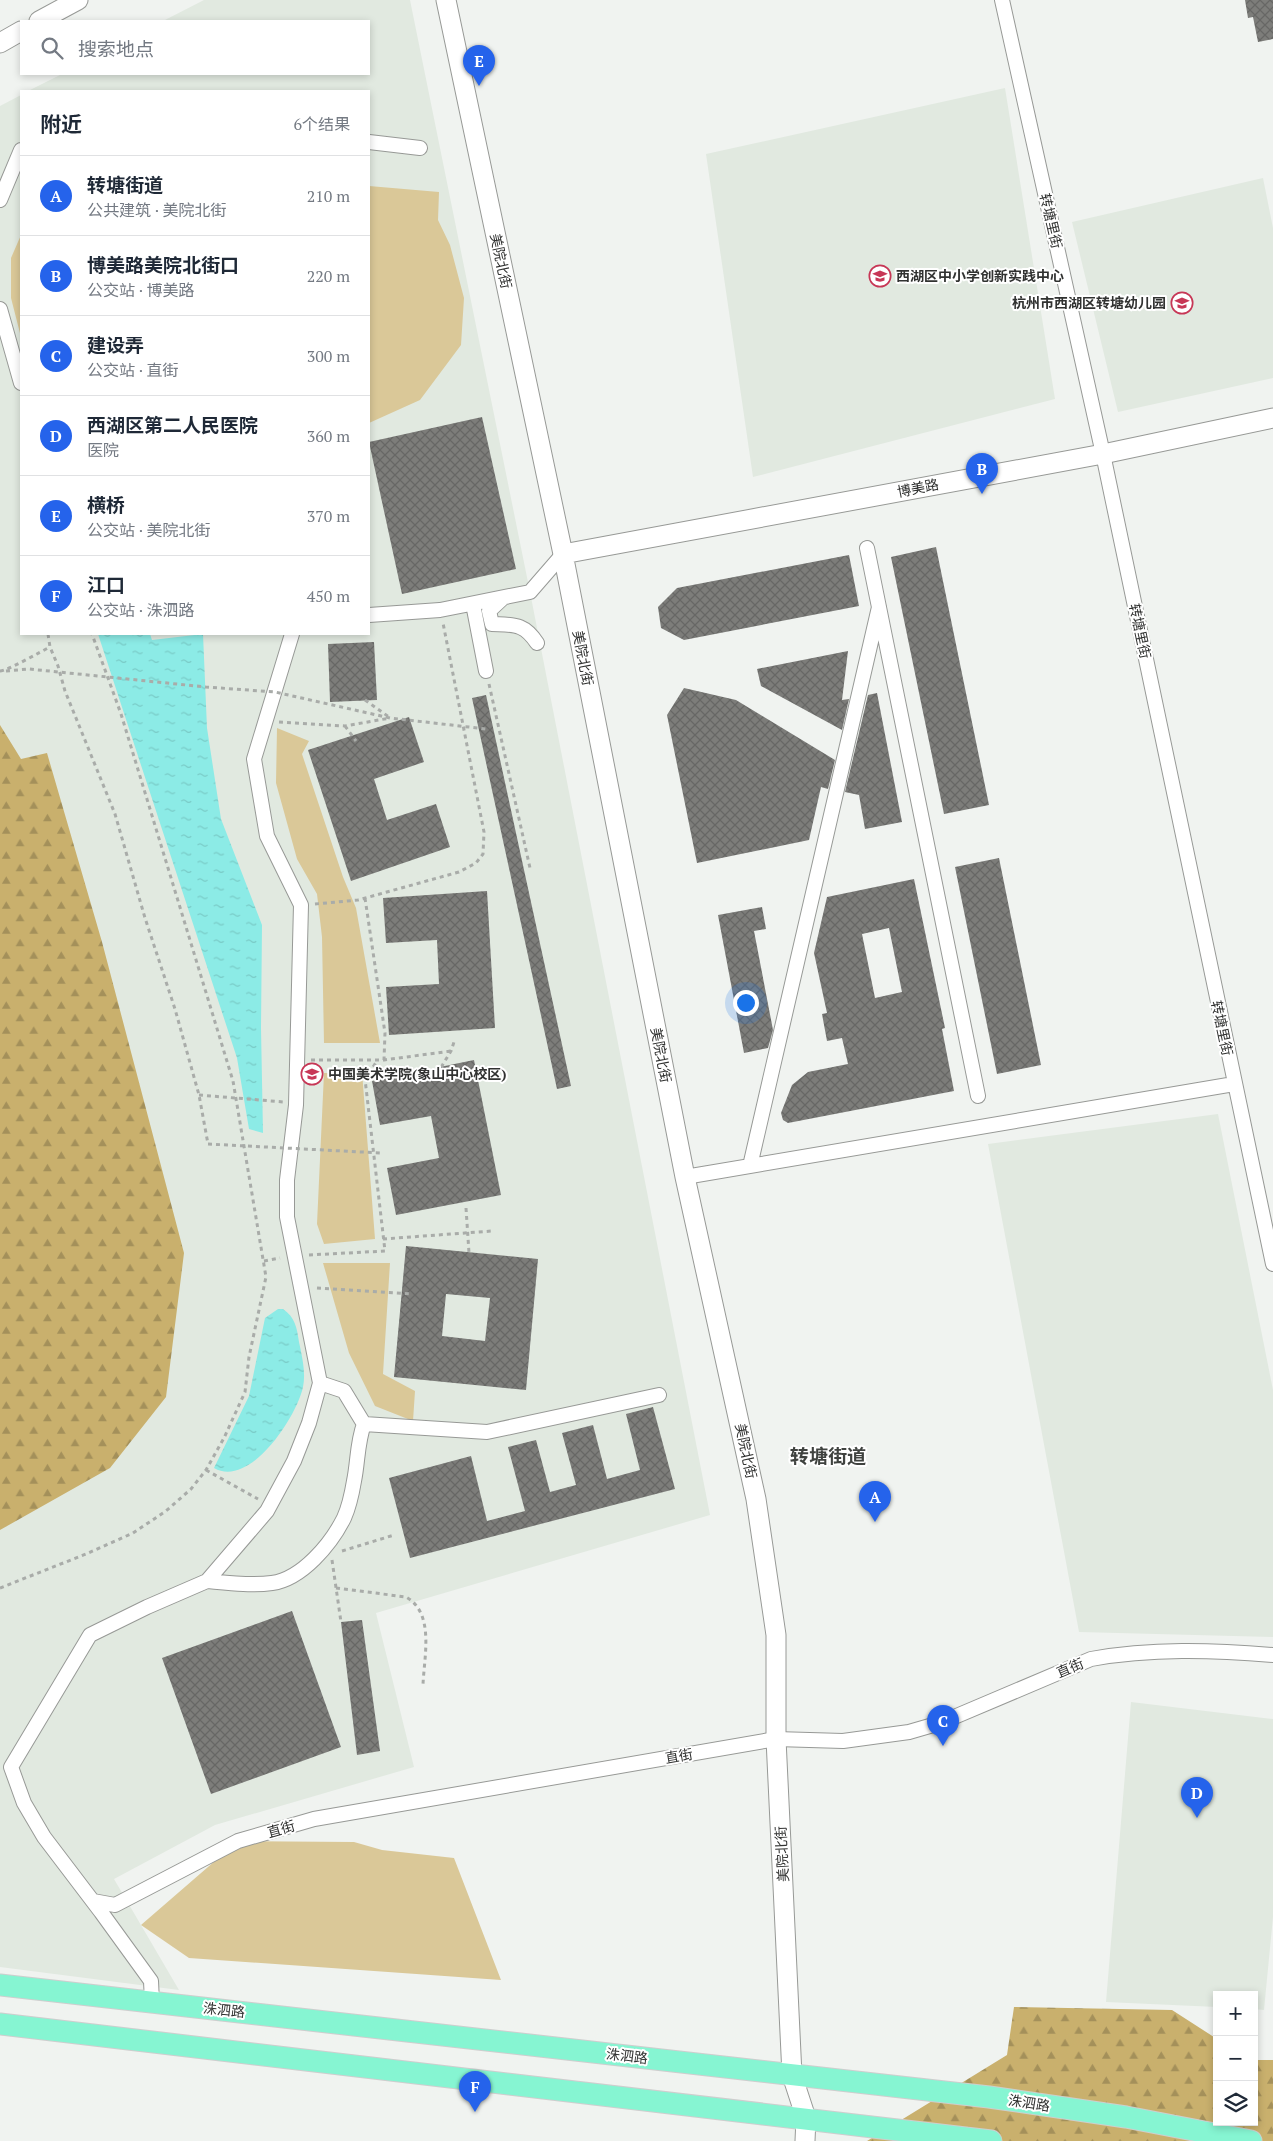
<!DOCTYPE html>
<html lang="zh">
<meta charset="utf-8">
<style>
:root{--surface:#fff;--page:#f6f6f7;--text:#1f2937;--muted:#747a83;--line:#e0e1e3;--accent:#2563eb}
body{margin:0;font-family:"PT Serif","Noto Sans SC",serif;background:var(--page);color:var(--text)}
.controls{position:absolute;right:15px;bottom:15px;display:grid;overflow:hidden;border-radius:0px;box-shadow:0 2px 8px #0003}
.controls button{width:45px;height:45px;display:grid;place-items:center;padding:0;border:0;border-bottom:1px solid var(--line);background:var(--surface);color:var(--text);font:25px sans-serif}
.you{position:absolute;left:745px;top:1002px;width:18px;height:18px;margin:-12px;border:4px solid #fff;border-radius:50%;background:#1a73e8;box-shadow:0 0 0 8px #1a73e833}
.badge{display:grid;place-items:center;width:32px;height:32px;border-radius:50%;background:var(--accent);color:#fff;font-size:16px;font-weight:700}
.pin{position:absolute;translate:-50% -41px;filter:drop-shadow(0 1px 2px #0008)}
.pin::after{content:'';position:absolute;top:26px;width:18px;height:15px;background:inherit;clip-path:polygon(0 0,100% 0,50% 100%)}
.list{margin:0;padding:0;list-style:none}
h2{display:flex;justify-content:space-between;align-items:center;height:65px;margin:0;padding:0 20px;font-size:21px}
h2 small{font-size:16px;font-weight:400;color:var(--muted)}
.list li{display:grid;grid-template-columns:32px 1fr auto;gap:15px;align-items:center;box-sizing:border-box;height:80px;padding:0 20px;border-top:1px solid var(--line)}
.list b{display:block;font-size:19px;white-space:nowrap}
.list p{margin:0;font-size:16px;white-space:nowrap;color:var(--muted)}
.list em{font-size:16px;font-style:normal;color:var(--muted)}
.icon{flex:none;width:28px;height:28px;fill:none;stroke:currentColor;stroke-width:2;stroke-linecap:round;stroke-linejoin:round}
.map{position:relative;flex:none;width:1273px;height:2141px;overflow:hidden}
.search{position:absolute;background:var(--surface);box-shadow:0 2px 8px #0003;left:20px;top:20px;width:350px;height:55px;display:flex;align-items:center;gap:12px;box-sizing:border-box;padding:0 18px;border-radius:0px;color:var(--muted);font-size:19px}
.panel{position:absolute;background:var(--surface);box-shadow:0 2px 8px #0003;left:20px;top:90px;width:350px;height:545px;border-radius:0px}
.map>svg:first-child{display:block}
.built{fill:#e1e9e0}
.grass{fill:#dac898}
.forest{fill:url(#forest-firs)}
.water{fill:url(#water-ripples)}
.building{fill:url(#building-cross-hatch);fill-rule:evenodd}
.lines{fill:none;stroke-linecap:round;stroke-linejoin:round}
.street-casing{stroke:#979996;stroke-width:16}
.secondary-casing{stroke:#979996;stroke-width:21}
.primary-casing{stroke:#cecece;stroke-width:23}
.path{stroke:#a9aca9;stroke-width:3;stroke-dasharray:4 4;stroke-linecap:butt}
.street{stroke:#fff;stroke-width:14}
.secondary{stroke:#fff;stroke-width:19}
.primary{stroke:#86f5d2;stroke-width:21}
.path-bridge{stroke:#a9aca9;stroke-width:3;stroke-dasharray:4 4;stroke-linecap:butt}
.labels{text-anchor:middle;stroke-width:4;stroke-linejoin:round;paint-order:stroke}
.street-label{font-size:14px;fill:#313231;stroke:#fff}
.poi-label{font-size:14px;font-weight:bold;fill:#313231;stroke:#fff;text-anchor:start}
.district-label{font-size:19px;font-weight:bold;fill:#3f423f;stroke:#fff}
</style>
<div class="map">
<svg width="1273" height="2141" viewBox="0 0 1273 2141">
<defs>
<pattern id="forest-firs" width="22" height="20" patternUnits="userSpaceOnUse" patternTransform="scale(1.25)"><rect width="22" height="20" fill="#c9b06d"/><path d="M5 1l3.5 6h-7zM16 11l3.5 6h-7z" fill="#a4905a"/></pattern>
<pattern id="water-ripples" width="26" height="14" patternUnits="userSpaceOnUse" patternTransform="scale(1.25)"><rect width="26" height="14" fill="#8cebe6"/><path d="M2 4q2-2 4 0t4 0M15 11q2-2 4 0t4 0" fill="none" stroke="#79cac6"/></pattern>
<pattern id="building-cross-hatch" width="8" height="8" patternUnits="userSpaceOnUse" patternTransform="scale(1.25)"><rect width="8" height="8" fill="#7d7d7a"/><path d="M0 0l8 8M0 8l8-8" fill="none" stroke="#676765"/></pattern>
</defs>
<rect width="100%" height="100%" fill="#f0f3f0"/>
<path class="built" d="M204,0H410L530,592L710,1515L376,1613L414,1767L215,1825L114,1879L179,1990L0,1967V106L21,95V634H369V91H28L62,74H369V21H163Z
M1005,88L1055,399L753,477L706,154Z
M1263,178L1273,228V378L1118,412L1072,222Z
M1218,1114L1273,1390V1637L1079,1632L988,1144Z
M1131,1702L1273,1719V1917L1264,2010L1254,2009V1995H1217V2007L1106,2002Z"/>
<path class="grass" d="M369,186L439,192L438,220L450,245L464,298L461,345L420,400L369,423Z
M21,235V337L11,298V258Z
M277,728L309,741L302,754L343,877L356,908L380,1043H324L322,937L317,894L297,859L276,783Z
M362,1072L375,1239L324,1244L317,1224L324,1073Z
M323,1263H390L383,1374L415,1391L413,1421L375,1406L349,1353Z
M238,1841L354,1842L382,1850L454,1858L501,1980L189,1958L141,1925Z"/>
<path class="forest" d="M0,725L21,759L47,753L102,942L184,1253L166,1397L110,1468L0,1530Z
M1014,2007L1172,2010L1217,2039V2122H1254V2060H1273V2141H867L1007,2055Z"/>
<path class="water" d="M98,634H150L152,640L203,634L207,728L221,819L262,925L261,1028L263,1133L249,1129L237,1058Z
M278,1309H283C295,1317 297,1328 299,1342C302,1356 306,1373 303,1387C297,1416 250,1489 214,1468L249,1396L265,1318Z"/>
<path class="building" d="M1245,0H1273V39L1258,42L1253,17L1248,18Z
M482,417L516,569L402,594L369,442Z
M936,547L989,805L944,814L891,557Z
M849,555L859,606L684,640L661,628L658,607L677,588Z
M374,642L377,700L330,702L328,644Z
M848,651L842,700L849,699L842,730L761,686L757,669Z
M684,688L736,700L835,760L828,789L821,787L809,840L697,863L667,715Z
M877,693L902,822L865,829L859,795L845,792L868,695Z
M486,695L571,1086L557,1089L472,698Z
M409,717L424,762L374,779L387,820L436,804L450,847L351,881L308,750Z
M999,858L1041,1065L997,1074L955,867Z
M914,879L945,1028L942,1029L954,1091L788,1123L783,1120L781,1113L792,1085L808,1072L848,1064L842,1038L827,1041L822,1014L827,1013L814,953L827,897ZM889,928L902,992L875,998L862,934Z
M487,891L495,1028L389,1035L386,987L439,984L437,940L386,943L383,898Z
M762,907L766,929L754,931L773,1030L768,1048L744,1053L718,915Z
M474,1060L501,1195L396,1215L387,1168L439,1158L431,1116L380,1125L372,1081Z
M406,1246L538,1259L526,1390L394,1377ZM446,1294L490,1298L485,1341L442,1336Z
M653,1407L675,1489L410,1558L389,1478L471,1456L487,1521L525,1511L508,1447L536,1440L550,1492L576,1485L562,1433L593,1425L607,1479L640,1470L626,1414Z
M292,1611L341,1747L211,1794L162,1658Z
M362,1620L380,1751L357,1755L341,1622Z"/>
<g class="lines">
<g class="street-casing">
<path id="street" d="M1002,0L1103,454L1273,1264
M369,142L420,148
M0,200L21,150
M0,309L21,383
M867,548L978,1096
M503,598L489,611L492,624C514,625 524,623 537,643
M473,604L486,671
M369,615L440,610L530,592L563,554
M750,1166L879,607
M685,1177L1234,1084
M364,1424L487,1432L659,1395
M207,1581C228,1583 251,1586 272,1583C302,1579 331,1544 344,1518C349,1507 352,1493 354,1481C358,1462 357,1443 364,1424L344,1391L320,1383
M93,1901L115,1905L238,1841L314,1819L776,1739L843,1741L909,1732L940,1723L1091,1659C1151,1648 1213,1650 1273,1655
M152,2002L151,1981L101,1912L44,1837L24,1803L11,1767L90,1635L147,1607L207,1581L267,1511L294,1461L309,1423L320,1383L287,1217V1180L296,1105L301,905L267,836L254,759L292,634"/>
</g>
<g class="secondary-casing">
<path id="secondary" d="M446,0L563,554L685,1177L756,1499L776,1635V1739L792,2075L806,2118L805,2141
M39,21L78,0
M0,43L21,31
M563,554L1103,454L1273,418"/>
</g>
<g class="primary-casing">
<path id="primary" d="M0,1985L989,2097L1126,2117L1251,2141
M0,2024L991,2141"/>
</g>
<path class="path" d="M48,634L50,647L58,666L65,691L115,814L145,918L175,1009L199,1095L208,1144
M0,671C7,671 40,652 50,647
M489,684L530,868
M365,700L389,717
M279,722L345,726L390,718
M345,726L356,741
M365,898L385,1033L384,1060
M315,904L358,900L459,872L476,863L483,854L484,832L443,623
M311,1060H384L451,1051
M437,1074L451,1051L455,1039
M383,1239L492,1231
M309,1255L385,1251L365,1079L377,1061
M264,1261L280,1258
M317,1288L412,1294
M206,1470L258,1499
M342,1551L394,1535
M332,1560L341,1622
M0,1588L86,1554L133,1533L166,1511L191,1489L206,1470L224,1438L245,1392L249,1357L266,1277L233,1081L121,714L92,634
M336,1588L406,1597C435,1613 424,1657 423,1685"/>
<use href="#street" class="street"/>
<use href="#secondary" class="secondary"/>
<use href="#primary" class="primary"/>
<path class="path-bridge" d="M6,671L29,669L206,687L275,692L390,718L486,729
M199,1095L284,1102
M208,1144L381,1153
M466,1208L469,1253"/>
</g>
<defs>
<g id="school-ring" transform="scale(1.125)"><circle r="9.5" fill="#fff" stroke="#c73756" stroke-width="1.5"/><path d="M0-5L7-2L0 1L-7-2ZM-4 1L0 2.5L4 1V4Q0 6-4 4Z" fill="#c73756"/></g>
<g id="university-ring" transform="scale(1.125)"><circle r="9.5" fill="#fff" stroke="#c73756" stroke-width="1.5"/><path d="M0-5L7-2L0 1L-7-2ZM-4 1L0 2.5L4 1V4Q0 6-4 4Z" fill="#c73756"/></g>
</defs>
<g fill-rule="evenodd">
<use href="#school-ring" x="880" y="276"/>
<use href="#school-ring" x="1182" y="303"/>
<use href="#university-ring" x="312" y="1074"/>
</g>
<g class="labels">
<g class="street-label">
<text transform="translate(1051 221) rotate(77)" y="5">转塘里街</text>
<text transform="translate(501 261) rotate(78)" y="5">美院北街</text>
<text transform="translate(918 488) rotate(-11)" y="5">博美路</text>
<text transform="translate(1140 631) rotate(78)" y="5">转塘里街</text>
<text transform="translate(583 658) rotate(79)" y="5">美院北街</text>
<text transform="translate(1222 1028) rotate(78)" y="5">转塘里街</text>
<text transform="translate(661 1055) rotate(79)" y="5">美院北街</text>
<text transform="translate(746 1451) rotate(78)" y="5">美院北街</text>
<text transform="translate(1070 1668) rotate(-23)" y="5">直街</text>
<text transform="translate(679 1756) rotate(-10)" y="5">直街</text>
<text transform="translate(281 1829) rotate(-16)" y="5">直街</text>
<text transform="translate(782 1854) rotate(-93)" y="5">美院北街</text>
<text transform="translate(224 2010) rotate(6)" y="5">洙泗路</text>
<text transform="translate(627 2056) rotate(7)" y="5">洙泗路</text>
<text transform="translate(1029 2103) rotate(9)" y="5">洙泗路</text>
</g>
<g class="poi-label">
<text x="896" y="281">西湖区中小学创新实践中心</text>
<text x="1166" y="308" text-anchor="end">杭州市西湖区转塘幼儿园</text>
<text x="328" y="1079">中国美术学院(象山中心校区)</text>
</g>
<g class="district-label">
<text x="828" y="1463">转塘街道</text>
</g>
</g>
</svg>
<div class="controls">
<button>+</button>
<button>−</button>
<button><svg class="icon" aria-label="layers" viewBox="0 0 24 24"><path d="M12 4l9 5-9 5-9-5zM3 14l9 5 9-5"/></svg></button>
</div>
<div class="you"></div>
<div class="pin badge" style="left:875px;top:1522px">A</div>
<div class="pin badge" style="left:982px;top:494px">B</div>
<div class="pin badge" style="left:943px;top:1746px">C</div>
<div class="pin badge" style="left:1197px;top:1818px">D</div>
<div class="pin badge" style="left:479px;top:86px">E</div>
<div class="pin badge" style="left:475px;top:2112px">F</div>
<div class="search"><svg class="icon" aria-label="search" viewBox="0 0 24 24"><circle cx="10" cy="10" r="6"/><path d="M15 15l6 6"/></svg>搜索地点</div>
<section class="panel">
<h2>附近<small>6个结果</small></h2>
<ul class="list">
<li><span class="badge">A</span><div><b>转塘街道</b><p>公共建筑 · 美院北街</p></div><em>210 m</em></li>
<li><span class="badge">B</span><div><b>博美路美院北街口</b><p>公交站 · 博美路</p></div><em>220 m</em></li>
<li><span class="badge">C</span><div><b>建设弄</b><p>公交站 · 直街</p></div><em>300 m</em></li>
<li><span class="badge">D</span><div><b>西湖区第二人民医院</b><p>医院</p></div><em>360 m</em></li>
<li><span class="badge">E</span><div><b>横桥</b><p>公交站 · 美院北街</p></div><em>370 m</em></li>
<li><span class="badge">F</span><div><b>江口</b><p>公交站 · 洙泗路</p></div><em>450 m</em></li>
</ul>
</section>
</div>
